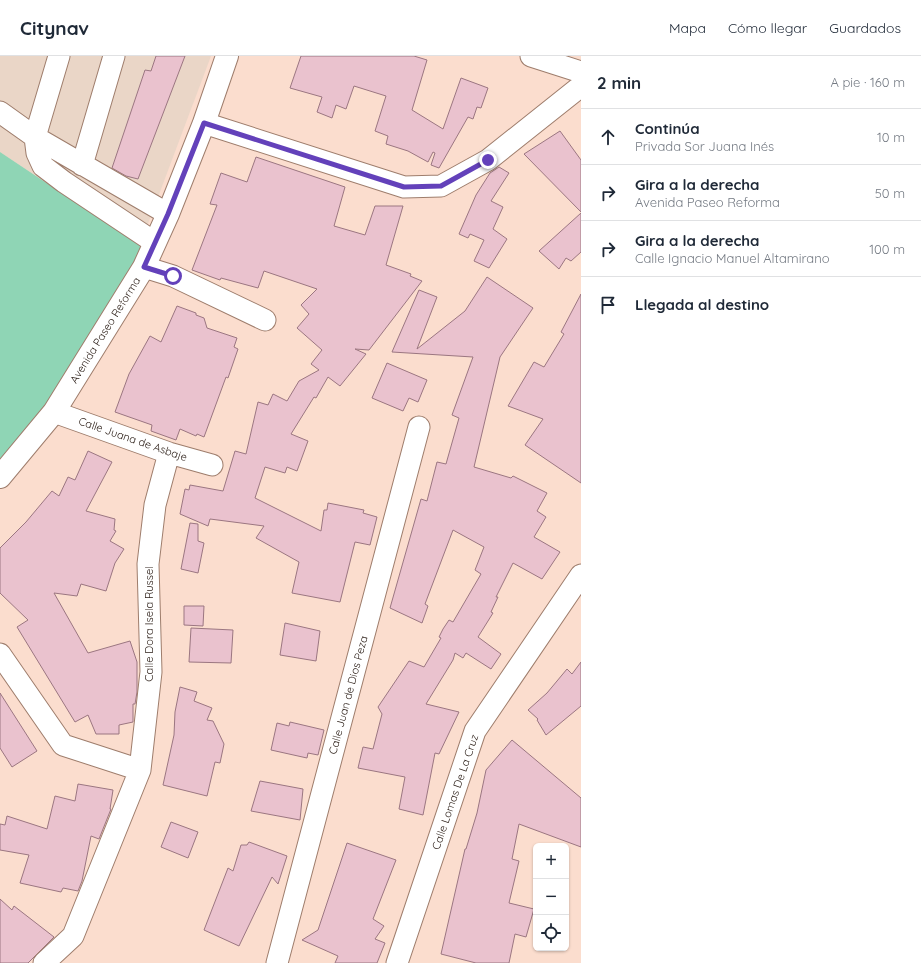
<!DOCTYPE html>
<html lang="es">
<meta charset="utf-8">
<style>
:root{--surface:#fff;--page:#f6f6f7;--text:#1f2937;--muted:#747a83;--line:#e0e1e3}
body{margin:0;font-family:Quicksand,sans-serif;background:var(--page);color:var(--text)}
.controls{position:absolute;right:12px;bottom:12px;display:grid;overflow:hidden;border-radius:6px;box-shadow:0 1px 3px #0004}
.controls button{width:36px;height:36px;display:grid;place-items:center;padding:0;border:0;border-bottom:1px solid var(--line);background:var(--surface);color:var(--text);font:20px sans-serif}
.stop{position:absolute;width:12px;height:12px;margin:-9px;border:3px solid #6341ba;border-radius:50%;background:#fff}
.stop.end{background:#6341ba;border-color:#fff;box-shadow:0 1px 4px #0008}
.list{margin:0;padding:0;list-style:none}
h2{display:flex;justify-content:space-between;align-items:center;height:52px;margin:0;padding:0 16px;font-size:17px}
h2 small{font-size:13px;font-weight:400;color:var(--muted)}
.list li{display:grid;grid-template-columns:26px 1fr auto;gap:12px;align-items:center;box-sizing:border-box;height:56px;padding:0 16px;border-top:1px solid var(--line)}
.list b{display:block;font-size:15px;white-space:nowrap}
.list p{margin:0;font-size:13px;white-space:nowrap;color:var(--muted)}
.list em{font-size:13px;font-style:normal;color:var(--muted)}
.icon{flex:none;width:22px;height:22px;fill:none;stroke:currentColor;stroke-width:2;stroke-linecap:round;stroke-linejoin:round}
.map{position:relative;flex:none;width:581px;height:907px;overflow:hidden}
header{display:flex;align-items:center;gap:24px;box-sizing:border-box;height:56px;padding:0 20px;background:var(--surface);border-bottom:1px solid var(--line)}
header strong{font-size:19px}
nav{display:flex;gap:22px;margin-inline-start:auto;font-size:14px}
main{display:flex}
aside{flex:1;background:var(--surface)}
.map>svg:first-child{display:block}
.commercial{fill:#ead6c7}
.green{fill:#8fd5b5}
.building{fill:#eac2ce;stroke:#9b7681}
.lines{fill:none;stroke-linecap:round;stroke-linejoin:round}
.minor-casing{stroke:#9e7d6c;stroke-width:23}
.major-casing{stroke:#9e7d6c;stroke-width:24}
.minor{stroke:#fff;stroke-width:21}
.major{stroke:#fff;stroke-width:22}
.route{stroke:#6341ba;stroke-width:5}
.labels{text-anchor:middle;stroke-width:3;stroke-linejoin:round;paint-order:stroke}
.street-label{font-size:11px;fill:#2e211a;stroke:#fff}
</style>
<header>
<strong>Citynav</strong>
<nav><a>Mapa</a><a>Cómo llegar</a><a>Guardados</a></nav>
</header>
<main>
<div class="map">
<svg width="581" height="907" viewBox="0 0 581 907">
<rect width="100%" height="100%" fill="#fbddce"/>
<path class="commercial" d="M0,0H211L140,189L0,96Z"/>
<path class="green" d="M0,96L150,196L0,421Z"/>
<path class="building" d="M156,0H185L138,123L126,120L112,112L145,14L151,15Z
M301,0H414L427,4L412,54L443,73L461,22L488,32L481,52L477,51L473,63L468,61L439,112L431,109L435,97L433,96L428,106L408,95L386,88L388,80L375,75L386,40L354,30L346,53L336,49L332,62L317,56L322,41L290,32Z
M560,75L581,104V156L524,98Z
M256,101L345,131L334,170L365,179L375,150H403L386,209L411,218L410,220L422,225L369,294L355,293L366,298L340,330L328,321L316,342L314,341L291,378L308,385L297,415L287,411L285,417L265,411L255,442L321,475L324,454H327L328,447L364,454L363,457L377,461L370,489L355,486L340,546L292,537L299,506L256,482L264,470L210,463L208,470L180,458L185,433L189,434L190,429L223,435L235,395L246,398L258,346L268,349L273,338L287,345L299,325L319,314L311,308L322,294L297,272L309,258L301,249L317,233L264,215L258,232L221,222L220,224L192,214L217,149L210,148L221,117L247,126Z
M499,111L509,117L491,145L503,151L493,173L507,183L489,212L474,205L484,184L470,178L468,182L459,178L476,139L490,117Z
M581,157V196L571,205L566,202L559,213L539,195Z
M487,221L533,252L500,301L474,411L511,422L513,420L547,437L537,455L546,461L534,481L560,496L542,523L513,507L496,541H498L491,556L493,557L478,581L501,598L491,613L466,597L463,602L455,597L453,604L426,648L459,656L439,698L435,697L423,759L399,753L405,721L358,712L363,691L373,693L382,658L378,651L409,605L424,611L441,582L439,581L443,573L449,564L453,566L481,518L475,514L484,491L453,474L425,548L428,550L422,567L390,552L421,443L427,445L437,406L446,408L459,362L452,359L473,301L392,296L419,234L437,241L417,293L465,255Z
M581,238V427L525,389L543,363L508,350L534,306L544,311L564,278L561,276Z
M177,250L196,257V259L204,262L207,272L237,282L234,291L238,293L228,322L226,321L204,381L197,378L196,380L180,373L176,384L151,375L152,369L115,356L129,318L150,280L161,286Z
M387,307L427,324L418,346L409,342L403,355L372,342Z
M88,395L112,406L86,455L115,463L114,474L116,475L110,485L124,493L115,507L106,535L81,528L77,540L54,537L88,597L130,585L137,606V636L135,648H133V666L119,669V678H96L88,659L75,666L17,571L28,564L0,537V492L26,466L52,435L59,440L68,421L75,424Z
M190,467L198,468V485L204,487L198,517L181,513Z
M184,550H204L203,570L184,569Z
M285,567L320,575L316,605L280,599Z
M191,572L233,574L231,607L189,606Z
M581,606V650L546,679L537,664L538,663L528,654L547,637L567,613L572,618Z
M180,631L197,636L194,645L212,652L207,664L213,665L224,688L220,707L215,706L207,740L163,729L174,679L175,656Z
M0,637L37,695L12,711L0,692Z
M290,666L324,674L318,699L308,697L307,702L271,694L277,667L289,670Z
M512,684L581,742V791L519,768L512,803L519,805L509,847L534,853L526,881L515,878L509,907H476L441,898L465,793H466L477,757L486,714Z
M260,725L303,733L300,764L251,755Z
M78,728L113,734L110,753H111L99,783L91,780L82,825L78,835L63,832L61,836L20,827L29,799L0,794V768L5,769L7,760L47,773L55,740L75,745Z
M171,766L198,776L188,802L161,791Z
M249,786L287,800L278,828L272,821L239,890L204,874L228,812L233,815L241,789H247Z
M347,787L396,804L373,863L384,870L375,883L385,887L377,907H335L338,900L302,884L318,874Z
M0,843L12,854L14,850L54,881L28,907H0Z"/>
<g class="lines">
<g class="minor-casing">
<path id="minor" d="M59,0L35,81L37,97L43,110L64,126L154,186
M531,0L581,16
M0,56L35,81L168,158
M204,67L404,131L441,130L488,104L581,30
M82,109L114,0
M144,211L173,220L265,264
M54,356L169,397L212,409
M0,598L63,689L140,714
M44,907L73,880L140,714L151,616L148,508L155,449L169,397
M277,907L419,371
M397,907L475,675L581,519"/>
</g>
<g class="major-casing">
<path id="major" d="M0,421L54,356L144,211L168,158L204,67L227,0"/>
</g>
<use href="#minor" class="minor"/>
<use href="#major" class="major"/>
</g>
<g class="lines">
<path class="route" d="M173,220L144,211L168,158L204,67L404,131L441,130L488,104"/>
</g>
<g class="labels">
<g class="street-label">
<text transform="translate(105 274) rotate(-58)" y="4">Avenida Paseo Reforma</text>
<text transform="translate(133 383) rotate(19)" y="4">Calle Juana de Asbaje</text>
<text transform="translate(149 568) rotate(-90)" y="4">Calle Dora Isela Russel</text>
<text transform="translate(348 639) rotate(-75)" y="4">Calle Juan de Dios Peza</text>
<text transform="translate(455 736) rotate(-71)" y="4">Calle Lomas De La Cruz</text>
</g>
</g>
</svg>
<div class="controls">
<button>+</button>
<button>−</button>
<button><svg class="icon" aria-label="locate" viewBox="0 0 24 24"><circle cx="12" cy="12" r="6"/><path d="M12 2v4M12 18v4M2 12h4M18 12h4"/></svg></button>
</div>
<div class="stop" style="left:173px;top:220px"></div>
<div class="stop end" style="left:488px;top:104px"></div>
</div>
<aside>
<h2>2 min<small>A pie · 160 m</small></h2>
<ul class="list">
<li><svg class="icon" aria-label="ahead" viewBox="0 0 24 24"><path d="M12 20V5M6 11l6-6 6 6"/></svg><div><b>Continúa</b><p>Privada Sor Juana Inés</p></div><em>10 m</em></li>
<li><svg class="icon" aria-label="right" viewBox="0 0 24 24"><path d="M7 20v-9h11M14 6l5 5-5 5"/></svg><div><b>Gira a la derecha</b><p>Avenida Paseo Reforma</p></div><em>50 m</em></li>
<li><svg class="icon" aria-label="right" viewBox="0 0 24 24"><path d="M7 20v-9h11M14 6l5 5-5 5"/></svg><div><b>Gira a la derecha</b><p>Calle Ignacio Manuel Altamirano</p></div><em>100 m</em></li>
<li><svg class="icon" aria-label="arrive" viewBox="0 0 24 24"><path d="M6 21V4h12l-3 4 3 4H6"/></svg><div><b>Llegada al destino</b></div></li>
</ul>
</aside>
</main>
